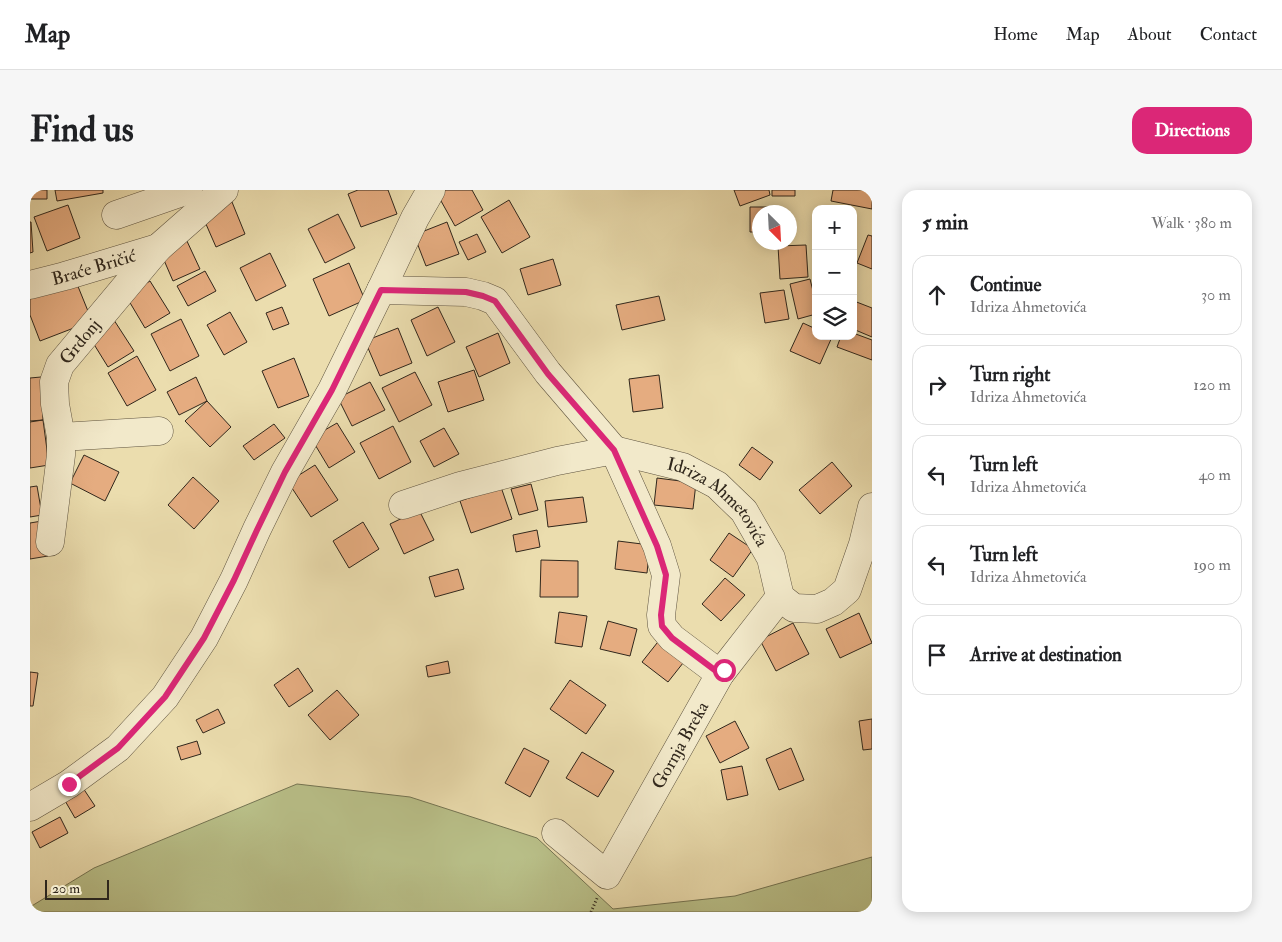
<!DOCTYPE html>
<meta charset="utf-8">
<style>
:root{--surface:#fff;--page:#f6f6f6;--text:#202124;--muted:#757577;--line:#e0e0e0;--accent:#db2777}
body{margin:0;font-family:"IM FELL Double Pica",serif;background:var(--page);color:var(--text)}
.controls{position:absolute;right:15px;top:15px;display:grid;overflow:hidden;border-radius:10px;box-shadow:0 2px 12px #0003}
.controls button{width:45px;height:45px;display:grid;place-items:center;padding:0;border:0;border-bottom:1px solid var(--line);background:var(--surface);color:var(--text);font:25px sans-serif}
.compass{position:absolute;left:722px;top:15px;width:45px;height:45px;border-radius:50%;background:var(--surface);box-shadow:0 2px 12px #0003;rotate:156deg}
.scale{position:absolute;left:15px;bottom:12px;width:64px;box-sizing:border-box;padding-left:5px;border:2px solid #30271c;border-top:0;font-size:14px;line-height:18px;white-space:nowrap;color:#30271c;-webkit-text-stroke:4px #f2e9ca;paint-order:stroke}
.stop{position:absolute;width:15px;height:15px;margin:-11px;border:4px solid #db2777;border-radius:50%;background:#fff}
.stop.end{background:#db2777;border-color:#fff;box-shadow:0 1px 5px #0008}
.list{margin:0;padding:0;list-style:none}
h2{display:flex;justify-content:space-between;align-items:center;height:65px;margin:0;padding:0 20px;font-size:21px}
h2 small{font-size:16px;font-weight:400;color:var(--muted)}
.list li{display:grid;grid-template-columns:32px 1fr auto;gap:15px;align-items:center;box-sizing:border-box;height:80px;margin:0 10px 10px;padding:0 10px;border:1px solid var(--line);border-radius:15px}
.list b{display:block;font-size:19px;white-space:nowrap}
.list p{margin:0;font-size:16px;white-space:nowrap;color:var(--muted)}
.list em{font-size:16px;font-style:normal;color:var(--muted)}
.icon{flex:none;width:28px;height:28px;fill:none;stroke:currentColor;stroke-width:2;stroke-linecap:round;stroke-linejoin:round}
.map{position:relative;flex:none;width:842px;height:722px;overflow:hidden;border-radius:15px}
header{display:flex;align-items:center;gap:30px;box-sizing:border-box;height:70px;padding:0 25px;background:var(--surface);border-bottom:1px solid var(--line)}
header strong{font-size:24px}
nav{display:flex;gap:28px;margin-inline-start:auto;font-size:18px}
.intro{display:flex;align-items:center;justify-content:space-between;box-sizing:border-box;height:120px;padding:0 30px}
h1{margin:0;font-size:35px}
.button{padding:12px 22px;border-radius:15px;background:var(--accent);color:#fff;font-size:18px;font-weight:700}
main{display:flex;gap:30px;padding:0 30px}
aside{flex:1;background:var(--surface);border-radius:15px;box-shadow:0 2px 12px #0003}
.map>svg:first-child{display:block}
.green{fill:#b9c089;stroke:#747452}
.building{fill:#e5ac80;stroke:#30271c}
.lines{fill:none;stroke-linecap:round;stroke-linejoin:round}
.minor-casing{stroke:#5f5440;stroke-width:29}
.path{stroke:#30271c;stroke-width:3;stroke-dasharray:1 2.5;stroke-linecap:butt}
.minor{stroke:#f2e9ca;stroke-width:28}
.route{stroke:#db2777;stroke-width:6}
.labels{text-anchor:middle;stroke-width:4;stroke-linejoin:round;paint-order:stroke}
.street-label{font-size:18px;fill:#30271c;stroke:#f2e9ca}
</style>
<header>
<strong>Map</strong>
<nav><a>Home</a><a>Map</a><a>About</a><a>Contact</a></nav>
</header>
<div class="intro"><h1>Find us</h1><a class="button">Directions</a></div>
<main>
<div class="map">
<svg width="842" height="722" viewBox="0 0 842 722">
<rect width="100%" height="100%" fill="#ebddae"/>
<filter id="stains"><feTurbulence type="fractalNoise" baseFrequency=".004" numOctaves="4"/><feColorMatrix values="0 0 0 0 .2 0 0 0 0 .09 0 0 0 0 .02 0 0 0 .5 -.17"/></filter>
<radialGradient id="worn" r=".72"><stop offset=".6" stop-color="#630" stop-opacity="0"/><stop offset="1" stop-color="#630" stop-opacity=".3"/></radialGradient>
<path class="green" d="M267,594L380,607L507,648L583,719L705,706L842,667V722H0V717L64,678Z"/>
<path class="building" d="M0,0H17V9H0Z
M25,0H73V3L27,11Z
M328,0H358L367,24L331,37L318,4Z
M410,0H442L453,20L425,36L406,2Z
M704,0H739L740,5L710,16Z
M742,0H765V6H742Z
M803,0H842V19L801,11Z
M479,10L500,47L472,63L451,27Z
M202,12L215,44L186,57L172,25Z
M38,15L50,48L17,61L4,27Z
M720,17H748V22H729V42H720Z
M308,24L325,58L295,73L278,39Z
M0,32H1L3,62L0,63Z
M417,32L429,64L396,76L384,45Z
M447,44L456,62L438,70L429,52Z
M838,45L842,46V79L827,73Z
M156,49L170,79L143,91L130,61Z
M776,55L778,87L750,89L748,56Z
M240,63L256,96L226,111L210,78Z
M523,69L531,95L498,105L490,79Z
M319,73L335,110L299,126L283,89Z
M175,81L186,101L158,116L147,96Z
M45,89L62,131L10,151L0,125V107Z
M780,89L786,113V124L768,129L760,94Z
M120,91L140,123L115,138L96,106Z
M754,100L759,129L735,133L730,103Z
M629,106L635,130L592,140L586,115Z
M824,111L842,118V147L823,139Z
M252,117L259,134L243,140L236,123Z
M408,117L425,152L397,166L381,130Z
M200,122L217,152L194,165L177,135Z
M82,127L104,161L78,177L57,143Z
M151,129L169,166L140,181L121,144Z
M773,133L786,139V146L802,147L790,174L760,161Z
M368,138L382,173L350,186L335,151Z
M468,143L480,173L449,187L436,157Z
M823,143L842,150V170L807,157L811,146H823Z
M107,166L126,200L97,216L78,183Z
M264,168L279,206L248,218L232,181Z
M444,180L454,210L418,222L408,192Z
M385,182L402,215L369,232L352,198Z
M629,185L633,218L603,222L599,189Z
M11,187L13,230L0,231V188Z
M166,187L177,211L149,225L137,202Z
M340,192L355,220L322,236L308,208Z
M177,211L201,237L180,257L155,231Z
M13,230L19,275L0,278V232Z
M307,233L325,262L299,278L281,248Z
M244,234L255,248L224,270L213,256Z
M363,236L381,272L349,289L330,253Z
M414,238L429,264L404,277L390,251Z
M722,257L743,272L730,290L709,275Z
M54,265L89,282L75,311L40,293Z
M802,272L822,296L790,324L769,300Z
M285,275L308,310L281,327L258,292Z
M163,287L189,311L164,339L138,315Z
M627,288L666,293L663,319L624,315Z
M501,294L508,320L489,325L481,299Z
M7,296L12,325L0,327V297Z
M471,297L482,329L441,343L430,311Z
M553,307L557,332L518,337L515,311Z
M389,320L404,350L374,364L360,334Z
M12,331L18,366L0,369V333Z
M333,332L349,359L319,378L303,351Z
M507,340L510,357L486,362L483,345Z
M699,343L723,359L703,387L680,370Z
M588,351L620,355L617,383L585,379Z
M511,370L548,371V407H510Z
M428,379L434,399L405,407L399,387Z
M695,388L715,405L691,431L672,414Z
M529,422L557,426L552,457L525,453Z
M829,423L842,453L810,468L796,439Z
M578,431L607,439L600,466L570,459Z
M763,433L779,464L746,481L730,450Z
M631,448L657,468L638,492L612,472Z
M418,471L420,483L398,487L396,476Z
M268,478L283,501L259,517L244,495Z
M0,482L8,483L3,516H0Z
M540,490L576,515L556,544L520,519Z
M307,500L329,525L300,550L278,525Z
M188,519L195,533L173,543L166,530Z
M842,529V559L833,560L829,531Z
M705,531L719,558L690,573L676,546Z
M167,551L171,564L151,570L147,557Z
M494,558L519,571L500,607L475,593Z
M761,558L774,590L749,600L736,569Z
M552,562L584,581L568,607L536,588Z
M712,576L718,605L697,610L691,580Z
M53,598L65,616L45,628L34,609Z
M30,627L38,643L10,658L2,642Z"/>
<g class="lines">
<g class="minor-casing">
<g id="minor">
<path d="M86,25L158,0"/>
<path id="s1" d="M0,95L35,86L128,58"/>
<path d="M351,100L436,102L453,106L465,111L518,183L584,260L627,356L636,385L631,425L632,436L642,448L690,484"/>
<path d="M31,247L129,241"/>
<path id="s2" d="M373,315L430,296L527,271L584,260L653,277L687,295L714,321L741,368L750,407"/>
<path id="s3" d="M20,352L31,265V247L25,214L24,192L30,175L128,58L194,0"/>
<path d="M750,407L764,418L787,419L803,412L817,400L833,354L842,317"/>
<path d="M0,617L39,594L88,558L135,507L174,448L204,390L227,339L255,282L302,200L351,100L385,28L401,0"/>
<path id="s4" d="M526,643L577,685L690,484L750,407"/>
</g>
</g>
<path class="path" d="M561,722L568,706"/>
<use href="#minor" class="minor"/>
</g>
<g class="lines">
<path class="route" d="M39,594L88,558L135,507L174,448L204,390L227,340L255,282L302,200L351,100L436,102L453,106L465,111L518,184L584,260L627,356L636,385L631,425L632,436L642,448L690,484L694,480"/>
</g>
<g class="labels">
<g class="street-label">
<text dy="6" stroke="none"><textPath href="#s1" startOffset="66">Braće Bričić</textPath></text>
<text dy="6" stroke="none"><textPath href="#s3" startOffset="210">Grdonj</textPath></text>
<text dy="6" stroke="none"><textPath href="#s2" startOffset="339">Idriza Ahmetovića</textPath></text>
<text dy="6" stroke="none"><textPath href="#s4" startOffset="215">Gornja Breka</textPath></text>
</g>
</g>
<rect width="100%" height="100%" filter="url(#stains)"/>
<rect width="100%" height="100%" fill="url(#worn)"/>
</svg>
<div class="controls">
<button>+</button>
<button>−</button>
<button><svg class="icon" aria-label="layers" viewBox="0 0 24 24"><path d="M12 4l9 5-9 5-9-5zM3 14l9 5 9-5"/></svg></button>
</div>
<svg class="compass" viewBox="-18 -18 36 36"><path d="M0-13l5 13h-10z" fill="#e53935"/><path d="M0 13l5-13h-10z" fill="#757577"/></svg>
<div class="scale">20 m</div>
<div class="stop" style="left:694px;top:480px"></div>
<div class="stop end" style="left:39px;top:594px"></div>
</div>
<aside>
<h2>5 min<small>Walk · 380 m</small></h2>
<ul class="list">
<li><svg class="icon" aria-label="ahead" viewBox="0 0 24 24"><path d="M12 20V5M6 11l6-6 6 6"/></svg><div><b>Continue</b><p>Idriza Ahmetovića</p></div><em>30 m</em></li>
<li><svg class="icon" aria-label="right" viewBox="0 0 24 24"><path d="M7 20v-9h11M14 6l5 5-5 5"/></svg><div><b>Turn right</b><p>Idriza Ahmetovića</p></div><em>120 m</em></li>
<li><svg class="icon" aria-label="left" viewBox="0 0 24 24"><path d="M17 20v-9H6M10 6l-5 5 5 5"/></svg><div><b>Turn left</b><p>Idriza Ahmetovića</p></div><em>40 m</em></li>
<li><svg class="icon" aria-label="left" viewBox="0 0 24 24"><path d="M17 20v-9H6M10 6l-5 5 5 5"/></svg><div><b>Turn left</b><p>Idriza Ahmetovića</p></div><em>190 m</em></li>
<li><svg class="icon" aria-label="arrive" viewBox="0 0 24 24"><path d="M6 21V4h12l-3 4 3 4H6"/></svg><div><b>Arrive at destination</b></div></li>
</ul>
</aside>
</main>
